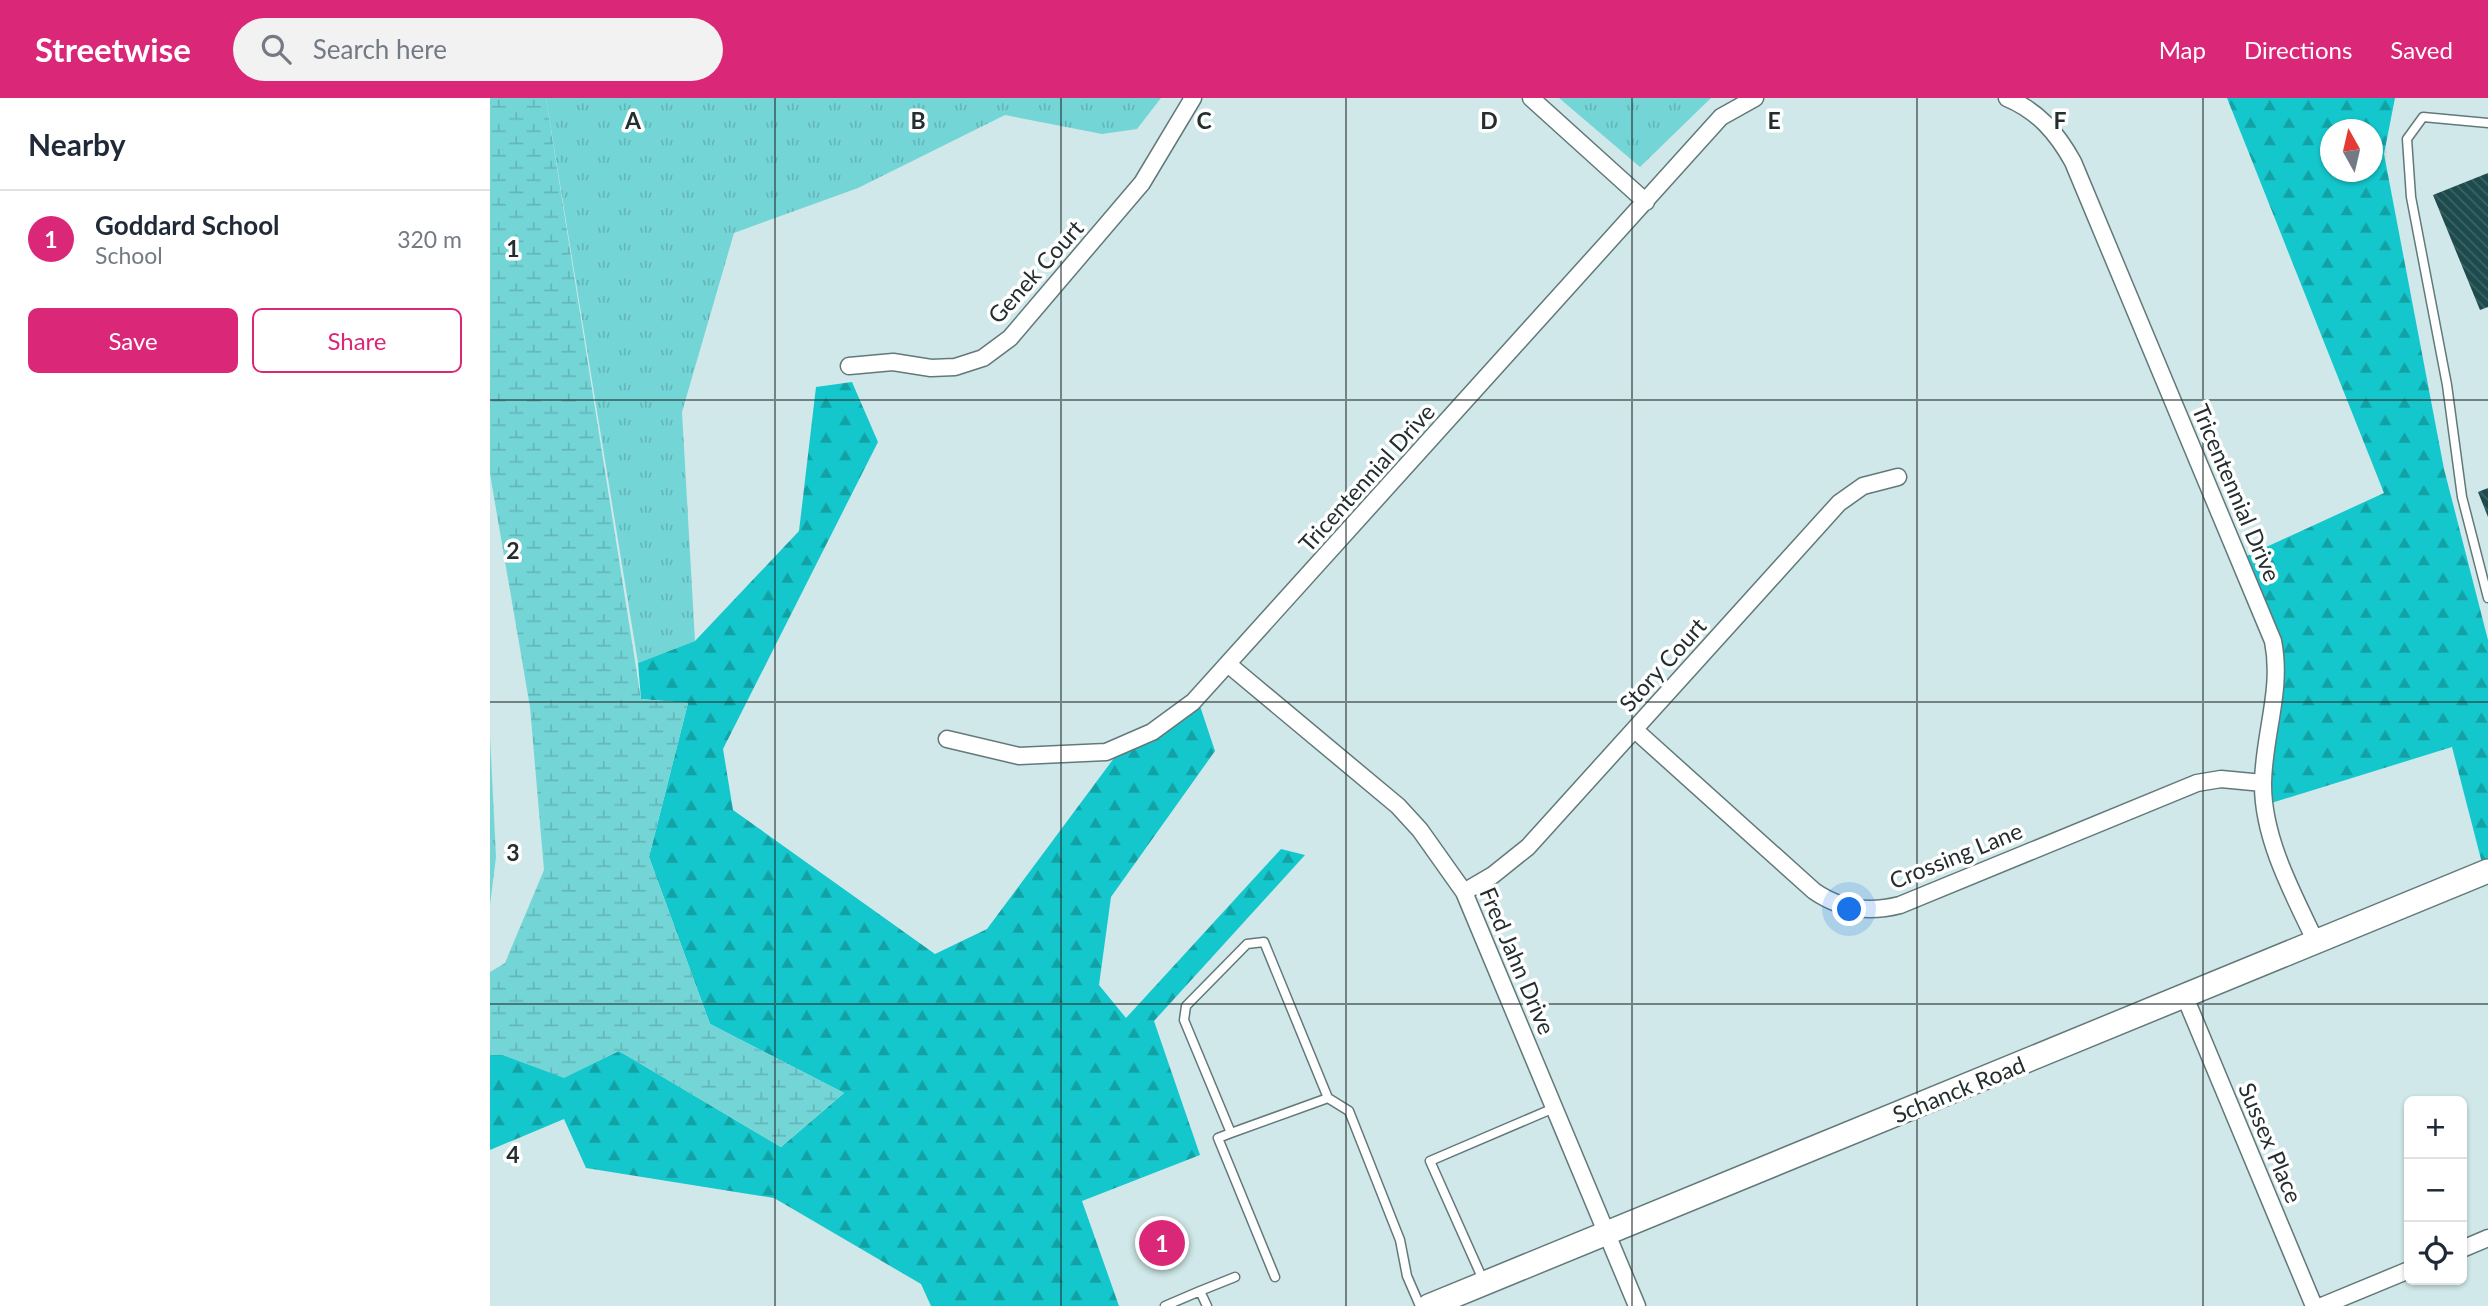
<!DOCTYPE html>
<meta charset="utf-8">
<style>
:root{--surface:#fff;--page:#f2f2f3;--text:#1f2937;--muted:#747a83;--line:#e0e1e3;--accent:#db2777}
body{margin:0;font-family:Lato,sans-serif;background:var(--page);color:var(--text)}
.controls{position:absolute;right:21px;bottom:21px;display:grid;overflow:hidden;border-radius:10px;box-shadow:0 2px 5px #0004}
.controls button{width:63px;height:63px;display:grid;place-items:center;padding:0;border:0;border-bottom:2px solid var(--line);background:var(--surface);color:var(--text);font:35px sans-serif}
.compass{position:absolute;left:1830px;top:21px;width:63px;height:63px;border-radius:50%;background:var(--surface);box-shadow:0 2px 5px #0004;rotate:352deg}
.you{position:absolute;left:1360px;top:812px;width:24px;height:24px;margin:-18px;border:5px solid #fff;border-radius:50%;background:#1a73e8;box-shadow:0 0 0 10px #1a73e833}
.badge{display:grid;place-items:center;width:46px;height:46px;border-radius:50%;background:var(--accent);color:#fff;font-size:23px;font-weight:700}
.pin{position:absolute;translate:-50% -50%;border:4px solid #fff;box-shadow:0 2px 7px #0006}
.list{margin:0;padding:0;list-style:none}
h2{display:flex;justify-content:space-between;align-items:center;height:91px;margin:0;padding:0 28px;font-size:30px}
h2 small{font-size:23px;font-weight:400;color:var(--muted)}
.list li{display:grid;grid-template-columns:46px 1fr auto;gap:21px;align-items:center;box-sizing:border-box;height:98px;padding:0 28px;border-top:2px solid var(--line)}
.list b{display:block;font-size:26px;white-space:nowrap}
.list p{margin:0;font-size:23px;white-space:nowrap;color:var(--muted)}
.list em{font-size:23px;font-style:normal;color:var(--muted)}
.actions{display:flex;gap:14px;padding:21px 28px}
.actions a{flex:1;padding:16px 0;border:2px solid var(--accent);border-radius:10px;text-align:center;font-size:24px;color:var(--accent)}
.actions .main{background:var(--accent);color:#fff}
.icon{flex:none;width:38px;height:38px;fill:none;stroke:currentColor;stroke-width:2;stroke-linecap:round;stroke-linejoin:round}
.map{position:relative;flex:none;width:1998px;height:1208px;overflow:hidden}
header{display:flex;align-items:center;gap:42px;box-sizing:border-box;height:98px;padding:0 35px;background:var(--accent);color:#fff}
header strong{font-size:33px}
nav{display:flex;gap:38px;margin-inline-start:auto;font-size:24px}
.search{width:490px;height:63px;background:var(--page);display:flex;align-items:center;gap:18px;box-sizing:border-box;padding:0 24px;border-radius:38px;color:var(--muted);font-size:26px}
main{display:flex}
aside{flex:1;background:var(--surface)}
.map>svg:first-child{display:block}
.grass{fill:url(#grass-tufts)}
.forest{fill:url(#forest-firs);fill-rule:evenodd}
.wetland{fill:url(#wetland-marsh)}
.building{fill:url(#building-back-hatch)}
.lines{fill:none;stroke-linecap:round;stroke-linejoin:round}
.lane-casing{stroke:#637979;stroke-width:11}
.street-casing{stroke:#637979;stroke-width:19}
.secondary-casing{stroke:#637979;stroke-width:26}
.lane{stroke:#fff;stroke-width:8}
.street{stroke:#fff;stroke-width:16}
.secondary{stroke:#fff;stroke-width:23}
.grid{fill:none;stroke:#242e2e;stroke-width:2;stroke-opacity:0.55}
.labels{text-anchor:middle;stroke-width:7;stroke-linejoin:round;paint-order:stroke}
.street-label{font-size:23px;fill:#242e2e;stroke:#fff}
.grid-label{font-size:23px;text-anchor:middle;font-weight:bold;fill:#242e2e;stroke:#fff;stroke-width:7;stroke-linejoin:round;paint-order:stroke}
</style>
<header>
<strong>Streetwise</strong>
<div class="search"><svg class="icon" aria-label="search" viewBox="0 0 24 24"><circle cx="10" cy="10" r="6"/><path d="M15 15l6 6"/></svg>Search here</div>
<nav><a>Map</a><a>Directions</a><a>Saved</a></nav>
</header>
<main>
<aside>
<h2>Nearby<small></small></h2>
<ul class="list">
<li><span class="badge">1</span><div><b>Goddard School</b><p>School</p></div><em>320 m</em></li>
</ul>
<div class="actions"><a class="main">Save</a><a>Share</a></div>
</aside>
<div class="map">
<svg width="1998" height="1208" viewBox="0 0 1998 1208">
<defs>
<pattern id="grass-tufts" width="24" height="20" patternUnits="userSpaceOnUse" patternTransform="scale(1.75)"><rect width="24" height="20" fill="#74d5d7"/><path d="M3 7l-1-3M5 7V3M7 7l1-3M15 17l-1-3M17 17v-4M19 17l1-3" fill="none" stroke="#64b7b9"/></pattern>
<pattern id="forest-firs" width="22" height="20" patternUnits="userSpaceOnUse" patternTransform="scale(1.75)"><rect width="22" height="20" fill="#14c7cc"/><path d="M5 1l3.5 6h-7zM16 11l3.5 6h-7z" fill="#12a2a6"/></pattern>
<pattern id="wetland-marsh" width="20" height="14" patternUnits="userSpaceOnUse" patternTransform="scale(1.75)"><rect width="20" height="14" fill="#74d5d7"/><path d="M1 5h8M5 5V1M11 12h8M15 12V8" fill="none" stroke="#64b7b9"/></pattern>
<pattern id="building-back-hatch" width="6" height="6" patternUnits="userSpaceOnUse" patternTransform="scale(1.75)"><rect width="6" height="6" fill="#1d4b4d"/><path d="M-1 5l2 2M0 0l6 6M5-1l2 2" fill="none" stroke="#3d6264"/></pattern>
</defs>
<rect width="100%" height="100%" fill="#d0e8e9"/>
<path class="grass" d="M56,0H671L647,31L612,36L515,17L368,90L244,135L192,314L205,543L148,565Z
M1069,0H1221L1150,69Z
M0,638L6,759L0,807Z"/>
<path class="forest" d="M1737,0H1905L1894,56L1954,371L1998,542V767L1993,769L1962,649L1775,707L1787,566L1750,461L1894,395ZM1840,32H1882V74H1840Z
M362,284L388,344L233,651L243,712L445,856L497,831L630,652L710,608L725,653L621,799L609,887L636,920L791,751L815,757L664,923L710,1057L592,1103L629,1208H441L431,1186L284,1100L96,1070L74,1021L0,1052V957H13L74,979L129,953L291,1049L354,995L220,926L159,759L198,605L151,601L148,565L205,543L309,433L326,289Z"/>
<path class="wetland" d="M0,0H56L151,601L198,605L159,759L220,926L354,995L291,1049L129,953L74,980L13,957H0V874L15,865L54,772L40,609L0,376Z"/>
<path class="building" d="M1998,75V209L1990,212L1943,97Z
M1998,390V419L1988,394Z"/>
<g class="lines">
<g class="lane-casing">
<path id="lane" d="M1998,25L1933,19L1917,41L1921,99L1957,287L1972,399L1998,500
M838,1000L859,1013L910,1142L917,1178L930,1208
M741,1035L694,922L696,908L757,846L774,844L838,1000L741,1035L728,1040L785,1179
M994,1184L940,1063L1064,1010
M675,1208L710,1193
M717,1208L710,1193L745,1179"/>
</g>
<g class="street-casing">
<path id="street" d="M1041,0L1156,104
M1517,0C1548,13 1567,35 1583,64L1783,543C1793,592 1773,638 1773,687C1773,741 1803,796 1826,844
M359,268L403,264L441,270L465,269L493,260L520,240L652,85L703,0
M739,567L908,708L930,732L974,794L1147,1208
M1145,632L1324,793C1351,812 1379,815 1410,807L1707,685L1731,681L1773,685
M457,641L529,658L616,654L662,634L703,604L1231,19L1265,0
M974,794L1003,777L1038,749L1349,405L1373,388L1408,379
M1695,899L1824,1208
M1972,1151L1998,1140
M1832,1208L1919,1172"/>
</g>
<g class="secondary-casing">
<path id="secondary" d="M939,1208L1998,773"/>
</g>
<use href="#lane" class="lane"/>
<use href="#street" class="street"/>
<use href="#secondary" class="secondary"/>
</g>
<path class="grid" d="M285,0V1208M571,0V1208M856,0V1208M1142,0V1208M1427,0V1208M1713,0V1208M0,302H1998M0,604H1998M0,906H1998"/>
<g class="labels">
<g class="street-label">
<text transform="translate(546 174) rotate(-48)" y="8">Genek Court</text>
<text transform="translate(877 380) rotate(-48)" y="8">Tricentennial Drive</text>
<text transform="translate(1746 395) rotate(67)" y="8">Tricentennial Drive</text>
<text transform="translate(1173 567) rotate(-48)" y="8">Story Court</text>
<text transform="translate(1466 758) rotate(-22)" y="8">Crossing Lane</text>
<text transform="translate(1027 863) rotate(67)" y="8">Fred Jahn Drive</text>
<text transform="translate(1469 992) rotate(-22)" y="8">Schanck Road</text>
<text transform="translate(1780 1045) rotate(67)" y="8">Sussex Place</text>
</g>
</g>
<g class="grid-label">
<text x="143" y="31">A</text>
<text x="428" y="31">B</text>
<text x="714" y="31">C</text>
<text x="999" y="31">D</text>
<text x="1284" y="31">E</text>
<text x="1570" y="31">F</text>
<text x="23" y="159">1</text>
<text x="23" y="461">2</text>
<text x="23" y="763">3</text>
<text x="23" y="1065">4</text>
</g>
</svg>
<div class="controls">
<button>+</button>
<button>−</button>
<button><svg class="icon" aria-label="locate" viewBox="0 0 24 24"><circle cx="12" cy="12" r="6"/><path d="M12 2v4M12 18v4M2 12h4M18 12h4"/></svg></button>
</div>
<svg class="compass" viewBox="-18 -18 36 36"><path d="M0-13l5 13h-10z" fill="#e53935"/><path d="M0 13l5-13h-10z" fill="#747a83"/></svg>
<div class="you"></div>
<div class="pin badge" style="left:672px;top:1145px">1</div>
</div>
</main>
